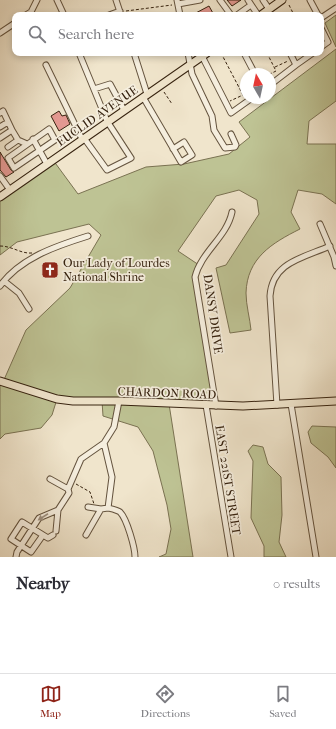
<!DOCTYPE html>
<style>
:root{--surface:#fff;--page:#f2f2f3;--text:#2b2b33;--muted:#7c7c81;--line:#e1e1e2;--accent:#8f2418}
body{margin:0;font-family:"IM FELL French Canon",serif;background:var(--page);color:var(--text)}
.compass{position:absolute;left:240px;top:68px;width:36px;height:36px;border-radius:50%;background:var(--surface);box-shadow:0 2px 6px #0003;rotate:351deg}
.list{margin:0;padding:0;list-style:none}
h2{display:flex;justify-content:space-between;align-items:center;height:52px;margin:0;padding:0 16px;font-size:17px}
h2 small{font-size:13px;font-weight:400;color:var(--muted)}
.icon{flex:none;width:22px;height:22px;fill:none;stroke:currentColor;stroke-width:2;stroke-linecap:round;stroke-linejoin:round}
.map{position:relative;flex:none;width:336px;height:557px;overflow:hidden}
.search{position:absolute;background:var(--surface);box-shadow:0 2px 6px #0003;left:12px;right:12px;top:12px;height:44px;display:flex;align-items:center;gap:10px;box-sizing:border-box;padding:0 14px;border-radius:8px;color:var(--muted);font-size:15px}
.sheet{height:116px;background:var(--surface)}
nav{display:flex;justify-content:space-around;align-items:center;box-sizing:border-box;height:56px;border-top:1px solid var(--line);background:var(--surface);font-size:11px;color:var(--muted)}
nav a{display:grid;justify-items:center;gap:2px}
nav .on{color:var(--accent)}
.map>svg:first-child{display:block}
.green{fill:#bec394;stroke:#7a7252}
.building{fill:#e49992;stroke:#36220f}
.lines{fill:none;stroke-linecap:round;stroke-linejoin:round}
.minor-casing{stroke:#64533e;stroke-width:7}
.major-casing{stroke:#36220f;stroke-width:9}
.path{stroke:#36220f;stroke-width:1;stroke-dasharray:3 2;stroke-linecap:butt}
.minor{stroke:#f5eede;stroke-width:5}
.major{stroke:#f0e5cc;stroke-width:7}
.oneway{fill:#9f9281}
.labels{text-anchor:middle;stroke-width:3.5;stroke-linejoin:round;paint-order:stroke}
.street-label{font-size:12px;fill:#36220f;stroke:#f5eede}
.poi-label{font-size:12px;fill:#36220f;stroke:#f5eede;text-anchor:start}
</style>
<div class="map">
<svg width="336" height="557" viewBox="0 0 336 557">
<rect width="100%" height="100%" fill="#f0e5cc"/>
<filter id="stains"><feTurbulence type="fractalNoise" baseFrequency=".005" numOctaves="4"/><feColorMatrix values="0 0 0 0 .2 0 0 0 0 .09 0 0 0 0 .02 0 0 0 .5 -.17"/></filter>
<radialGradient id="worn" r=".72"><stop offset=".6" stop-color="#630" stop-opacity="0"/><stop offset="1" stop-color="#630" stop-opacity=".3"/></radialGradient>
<path class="green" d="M336,15V47L325,23Z
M336,49V101L309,121L307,144H336V204L322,194L298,190L291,212L300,229C272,243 247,258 246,293C246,305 250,319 251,330L230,333L216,268L226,265L259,214L257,200L239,190L216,196L178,251L199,265L197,271L216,406L169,404L193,557H159L166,554L171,529L167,505L153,451L138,427L103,416L102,401L57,399L52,415L41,428L5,434L0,439V381L3,382L26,330L70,288L101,235L89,224L17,242L0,255V197L53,160L78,194L146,167L184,164L229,154L250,137L239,122Z
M312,426L336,427V468L328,457L311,443L308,432Z
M253,445L263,447L268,464L281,477L282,515L279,542L286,557H264V546L251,518L253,461L248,451Z"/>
<path class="building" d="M227,0H241L232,6Z
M209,6L214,15H192Z
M59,111L62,116L66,115L70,124L59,131L51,116Z
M0,152L11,170L14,172L6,177L0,170Z"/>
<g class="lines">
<g class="minor-casing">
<path id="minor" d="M57,0L64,15
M116,0L121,15
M177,0L180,15
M220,0L231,15
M248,0L258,15
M263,0L269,9
M310,0L318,15
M178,4L200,0
M26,15L31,12L37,0
M109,15L120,11
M237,15L251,5
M321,18L336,8
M321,28L328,42L321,47
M0,33L15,23
M79,53L107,121L131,158L107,170L84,138
M134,53L147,94
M188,53L192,74L212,116L214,130L225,148L235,147L236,145L231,134
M244,53L255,74
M290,53L296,65L313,53
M202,56L231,113L252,98
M46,65L82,139
M270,85L296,65
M94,89L110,84L124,110
M143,97L181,162L192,155L184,142L173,149
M0,113L3,111L12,130
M0,127L8,122
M49,129L55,140L14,168L8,158Z
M0,138L12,130L18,140L27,144
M33,139L47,164
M8,147L18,140
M0,176L10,190
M320,224L334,257L336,266
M4,281L19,293L29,309
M0,286C20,258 56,246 88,236
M119,401L114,427L104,443L112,477L108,508C112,509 117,510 120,512C127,519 135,548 135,557
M291,404L316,557
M206,405L231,557
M277,405L270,296C272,262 303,258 330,246
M216,406L195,277C201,252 227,237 232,212
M68,489L81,459L104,443
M88,507L101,509
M22,522L43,535L31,552L11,539Z
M56,531L58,510
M43,535L48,538L53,535
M86,535L101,509L108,508
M16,557L17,552L39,518L58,510L69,493L68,489L50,479"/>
</g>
<g class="major-casing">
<path id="major" d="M261,15L282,0
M0,197L207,53
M0,381L57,399L73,401H119L243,406L336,401"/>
</g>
<path class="path" d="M289,5L294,15
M126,11L172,5
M221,53L243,95L230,101
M267,53L276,71L270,74
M296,55L299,53
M275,67L288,61
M164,92L172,104
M241,92L246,89
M0,246C12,246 21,254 32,253
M76,484L90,492L94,504"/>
<use href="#minor" class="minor"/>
<use href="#major" class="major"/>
</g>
<defs><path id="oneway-solid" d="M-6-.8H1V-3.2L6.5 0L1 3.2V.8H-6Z"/></defs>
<use class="oneway" href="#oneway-solid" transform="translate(43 517) rotate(147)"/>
<defs>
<g id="church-square" transform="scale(0.9)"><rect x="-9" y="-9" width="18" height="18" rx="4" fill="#8f2418" stroke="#f5eede"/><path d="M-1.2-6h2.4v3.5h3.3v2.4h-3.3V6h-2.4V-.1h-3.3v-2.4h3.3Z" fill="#fff"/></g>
</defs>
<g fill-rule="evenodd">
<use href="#church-square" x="50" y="270"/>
</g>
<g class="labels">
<g class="street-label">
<text transform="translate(97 116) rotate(-35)" y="4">EUCLID AVENUE</text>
<text transform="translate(213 314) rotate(82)" y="4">DANSY DRIVE</text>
<text transform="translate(167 393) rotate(2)" y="4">CHARDON ROAD</text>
<text transform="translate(228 480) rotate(81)" y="4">EAST 221ST STREET</text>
</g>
<g class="poi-label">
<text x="63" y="267">Our Lady of Lourdes<tspan x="63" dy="14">National Shrine</tspan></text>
</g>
</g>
<rect width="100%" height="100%" filter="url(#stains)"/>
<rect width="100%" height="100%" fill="url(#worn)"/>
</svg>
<svg class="compass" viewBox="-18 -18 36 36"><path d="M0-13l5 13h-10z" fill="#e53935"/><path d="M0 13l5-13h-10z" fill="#7c7c81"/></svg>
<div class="search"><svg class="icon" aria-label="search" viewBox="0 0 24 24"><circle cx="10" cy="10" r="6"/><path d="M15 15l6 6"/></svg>Search here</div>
</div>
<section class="sheet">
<h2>Nearby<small>0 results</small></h2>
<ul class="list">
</ul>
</section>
<nav>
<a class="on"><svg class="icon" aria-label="map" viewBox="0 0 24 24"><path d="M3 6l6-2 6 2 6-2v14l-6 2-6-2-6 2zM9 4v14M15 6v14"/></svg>Map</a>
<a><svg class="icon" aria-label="directions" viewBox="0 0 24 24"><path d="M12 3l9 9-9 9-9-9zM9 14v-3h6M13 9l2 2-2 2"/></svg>Directions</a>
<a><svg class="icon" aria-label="saved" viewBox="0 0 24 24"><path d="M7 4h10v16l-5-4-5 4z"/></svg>Saved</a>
</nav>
